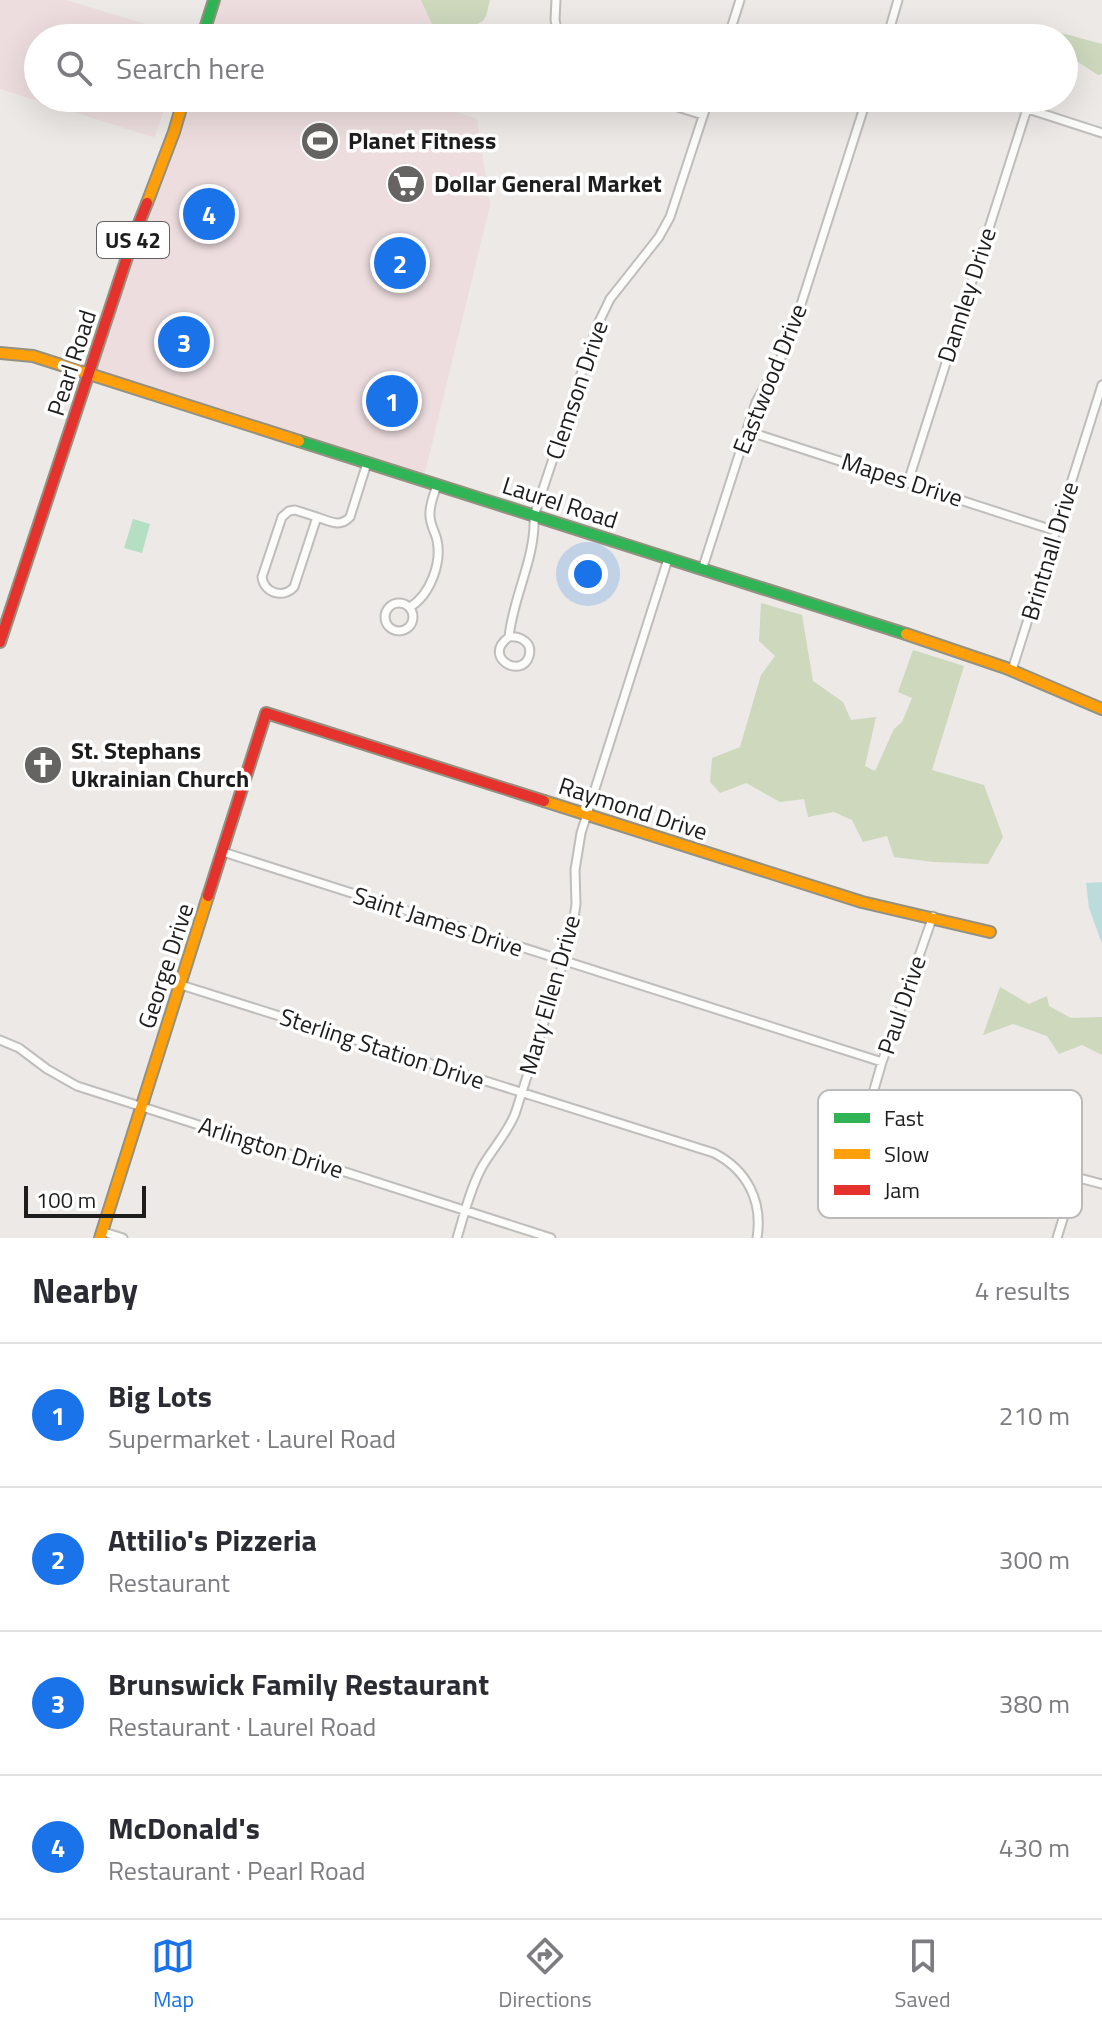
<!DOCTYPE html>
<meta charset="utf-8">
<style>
:root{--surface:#fff;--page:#f2f2f3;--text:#2b2b33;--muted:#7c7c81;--line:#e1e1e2;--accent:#1a73e8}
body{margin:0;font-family:"Titillium Web",sans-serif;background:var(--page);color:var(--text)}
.scale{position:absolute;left:24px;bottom:20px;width:122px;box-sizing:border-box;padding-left:8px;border:4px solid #1d1d1d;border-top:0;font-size:22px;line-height:28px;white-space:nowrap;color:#1d1d1d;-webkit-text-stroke:6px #fff;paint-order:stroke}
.you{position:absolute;left:588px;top:574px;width:28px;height:28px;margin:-20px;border:6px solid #fff;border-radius:50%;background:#1a73e8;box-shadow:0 0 0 12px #1a73e833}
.badge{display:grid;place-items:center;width:52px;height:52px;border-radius:50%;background:var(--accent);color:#fff;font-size:26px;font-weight:700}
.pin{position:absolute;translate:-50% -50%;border:4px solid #fff;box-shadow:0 2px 8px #0006}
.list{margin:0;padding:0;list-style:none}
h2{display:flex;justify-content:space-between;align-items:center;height:104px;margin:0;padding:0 32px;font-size:34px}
h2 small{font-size:26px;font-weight:400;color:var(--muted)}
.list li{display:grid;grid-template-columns:52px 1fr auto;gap:24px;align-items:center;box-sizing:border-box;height:144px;padding:0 32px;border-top:2px solid var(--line)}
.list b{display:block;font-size:30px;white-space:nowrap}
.list p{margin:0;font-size:26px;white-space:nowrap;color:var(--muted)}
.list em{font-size:26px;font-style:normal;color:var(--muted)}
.icon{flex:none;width:44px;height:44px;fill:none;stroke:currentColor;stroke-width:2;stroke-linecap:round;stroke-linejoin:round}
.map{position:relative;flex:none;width:1102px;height:1238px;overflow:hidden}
.search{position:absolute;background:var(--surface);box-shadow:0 8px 32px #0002;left:24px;right:24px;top:24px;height:88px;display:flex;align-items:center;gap:20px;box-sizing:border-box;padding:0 28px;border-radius:44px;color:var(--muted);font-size:30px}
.sheet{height:680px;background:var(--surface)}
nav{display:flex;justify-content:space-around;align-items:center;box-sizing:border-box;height:112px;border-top:2px solid var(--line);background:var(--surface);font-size:22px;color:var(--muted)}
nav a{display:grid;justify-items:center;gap:4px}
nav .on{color:var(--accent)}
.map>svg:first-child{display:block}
.commercial{fill:#eddddf}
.forest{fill:#cdd8bd}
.pitch{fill:#b5dfc3}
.water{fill:#bcdcdc}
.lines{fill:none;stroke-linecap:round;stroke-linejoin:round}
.street-casing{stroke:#bfbebc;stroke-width:11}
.fast-casing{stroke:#949180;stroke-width:14}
.slow-casing{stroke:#949180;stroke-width:14}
.jam-casing{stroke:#949180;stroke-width:14}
.street{stroke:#fcfcfb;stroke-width:7}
.fast{stroke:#30b455;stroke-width:10}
.slow{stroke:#ff9f0a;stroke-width:10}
.jam{stroke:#e5322d;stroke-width:10}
.labels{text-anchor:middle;stroke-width:7;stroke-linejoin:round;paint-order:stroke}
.shield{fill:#fff;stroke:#616161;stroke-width:2}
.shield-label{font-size:22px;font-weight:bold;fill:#1d1d1d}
.poi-label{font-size:24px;font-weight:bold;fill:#1d1d1d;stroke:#fff;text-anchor:start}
.street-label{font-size:24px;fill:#1d1d1d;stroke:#fff}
.key{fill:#fff;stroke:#bbb;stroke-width:2}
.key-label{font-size:22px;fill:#1d1d1d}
</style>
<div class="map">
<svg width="1102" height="1238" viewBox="0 0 1102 1238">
<rect width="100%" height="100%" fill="#ece9e6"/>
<path class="commercial" d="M0,0H66L188,37L38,38V98H168L155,136L153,137L0,89Z
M214,0H421L434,29L435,38H202Z
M184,98H442L440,106L477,119L490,205L423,481L90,374Z"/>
<path class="forest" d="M421,0H490L486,16L483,21L449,38H435L434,29Z
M1032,25L1102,44V74L1098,75L1064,53V38H1044Z
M761,603L802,615L813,681L843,702L851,720L876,717L865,766L875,771L894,729L902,722L912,698L898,692L913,650L964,666L932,770L984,785L1003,837L988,864L934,862L894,857L887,836L863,842L852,820L834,812L808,817L804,799L780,802L746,783L720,793L710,782L712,758L740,747L761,675L775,656L759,641Z
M1000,987L1029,1004L1047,996L1049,1006L1071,1018L1102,1017V1055L1082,1045L1059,1054L1047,1036L1013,1024L983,1035Z"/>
<path class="pitch" d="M133,519L150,524L142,553L124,548Z"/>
<path class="water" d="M1102,882V944L1089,908L1086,883Z"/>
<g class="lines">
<g class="street-casing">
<path id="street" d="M556,0L555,20L559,38
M728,38L740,0
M887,38L898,0
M649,98L703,115
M994,98L1102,133
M747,431L1056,531
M908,482L1027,109
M295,510L317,517L294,587C283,599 264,593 262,577L282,517L289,511Z
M317,517C329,521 340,528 350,517L367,463
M702,570L756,402L788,345L867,98
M385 617a14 14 0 1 1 28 0a14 14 0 1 1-28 0Z
M410,607C430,595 442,563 437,540C435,532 430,524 430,516C429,505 434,495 437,485
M509,637C520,636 533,642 529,656C522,680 481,657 509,637C513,596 536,558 534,516L597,326L610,299L659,237L670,217L709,98
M1012,670L1102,385
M223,852L882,1062
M181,985L714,1153C747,1170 763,1201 757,1238
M0,1040L19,1048L47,1069L77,1086L551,1238
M1064,1174L1102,1184
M846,1186L882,1062L933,916
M104,1232L123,1238
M457,1238C464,1215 470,1189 482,1167C493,1148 506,1135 515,1114L571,938L576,904L575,870L581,833L668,559
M1057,1238L1076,1177"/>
</g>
<g class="fast-casing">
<path id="fast" d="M202,38L214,0
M299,441L906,634"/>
</g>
<g class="slow-casing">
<path id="slow" d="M147,203L174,132L184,98
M0,353L33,356L299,441
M906,634L1006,668L1102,709
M544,801L862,902L990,932
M100,1238L208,896"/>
</g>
<g class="jam-casing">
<path id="jam" d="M0,642L135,233L147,203
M208,896L266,713L544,801"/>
</g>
<use href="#street" class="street"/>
<use href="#fast" class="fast"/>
<use href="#slow" class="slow"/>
<use href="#jam" class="jam"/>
</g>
<defs>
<g id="stadium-disc" transform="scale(2)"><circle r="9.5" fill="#656463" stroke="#fff"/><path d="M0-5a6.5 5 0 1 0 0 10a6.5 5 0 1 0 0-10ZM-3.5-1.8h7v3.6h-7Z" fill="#fff"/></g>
<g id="supermarket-disc" transform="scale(2)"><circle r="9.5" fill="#656463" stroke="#fff"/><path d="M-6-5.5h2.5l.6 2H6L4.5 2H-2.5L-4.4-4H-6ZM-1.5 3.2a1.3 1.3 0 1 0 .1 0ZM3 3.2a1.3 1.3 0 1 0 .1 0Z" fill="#fff"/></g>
<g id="church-disc" transform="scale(2)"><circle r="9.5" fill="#656463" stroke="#fff"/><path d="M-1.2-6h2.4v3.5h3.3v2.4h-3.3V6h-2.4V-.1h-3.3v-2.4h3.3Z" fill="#fff"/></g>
</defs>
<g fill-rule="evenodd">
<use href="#stadium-disc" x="320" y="141"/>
<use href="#supermarket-disc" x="406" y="184"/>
<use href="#church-disc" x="43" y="765"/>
</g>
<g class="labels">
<rect class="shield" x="97" y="222" width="72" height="36" rx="6"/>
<g class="shield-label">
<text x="133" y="248">US 42</text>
</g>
<g class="poi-label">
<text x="348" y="149">Planet Fitness</text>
<text x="434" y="192">Dollar General Market</text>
<text x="71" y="759">St. Stephans<tspan x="71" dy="28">Ukrainian Church</tspan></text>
</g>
<g class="street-label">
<text transform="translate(967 295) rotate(-72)" y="8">Dannley Drive</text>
<text transform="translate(72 363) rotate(-72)" y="8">Pearl Road</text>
<text transform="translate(770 379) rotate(-68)" y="8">Eastwood Drive</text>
<text transform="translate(577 390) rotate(-71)" y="8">Clemson Drive</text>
<text transform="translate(902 480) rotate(18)" y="8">Mapes Drive</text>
<text transform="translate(560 503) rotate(18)" y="8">Laurel Road</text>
<text transform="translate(1050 551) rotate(-73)" y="8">Brintnall Drive</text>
<text transform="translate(633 809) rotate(18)" y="8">Raymond Drive</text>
<text transform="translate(438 922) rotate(18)" y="8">Saint James Drive</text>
<text transform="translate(166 966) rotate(-72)" y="8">George Drive</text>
<text transform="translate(550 995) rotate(-74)" y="8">Mary Ellen Drive</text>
<text transform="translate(902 1005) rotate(-71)" y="8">Paul Drive</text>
<text transform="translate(382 1049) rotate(18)" y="8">Sterling Station Drive</text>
<text transform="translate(271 1148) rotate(18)" y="8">Arlington Drive</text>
</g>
</g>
<rect x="818" y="1090" width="264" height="128" rx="12" class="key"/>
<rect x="834" y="1113" width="36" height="10" fill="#30b455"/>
<rect x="834" y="1149" width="36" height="10" fill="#ff9f0a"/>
<rect x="834" y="1185" width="36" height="10" fill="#e5322d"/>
<g class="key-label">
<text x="884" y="1126">Fast</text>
<text x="884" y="1162">Slow</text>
<text x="884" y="1198">Jam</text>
</g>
</svg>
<div class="scale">100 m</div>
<div class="you"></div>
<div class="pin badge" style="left:392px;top:401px">1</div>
<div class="pin badge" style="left:400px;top:263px">2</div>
<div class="pin badge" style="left:184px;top:342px">3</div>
<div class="pin badge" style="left:209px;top:214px">4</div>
<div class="search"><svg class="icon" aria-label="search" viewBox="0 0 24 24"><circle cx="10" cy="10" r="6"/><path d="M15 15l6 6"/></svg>Search here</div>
</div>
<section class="sheet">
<h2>Nearby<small>4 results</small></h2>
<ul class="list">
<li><span class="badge">1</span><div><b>Big Lots</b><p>Supermarket · Laurel Road</p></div><em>210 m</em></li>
<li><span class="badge">2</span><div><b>Attilio's Pizzeria</b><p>Restaurant</p></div><em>300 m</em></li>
<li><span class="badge">3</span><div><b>Brunswick Family Restaurant</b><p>Restaurant · Laurel Road</p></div><em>380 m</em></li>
<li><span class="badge">4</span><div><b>McDonald's</b><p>Restaurant · Pearl Road</p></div><em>430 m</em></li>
</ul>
</section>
<nav>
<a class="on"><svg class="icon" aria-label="map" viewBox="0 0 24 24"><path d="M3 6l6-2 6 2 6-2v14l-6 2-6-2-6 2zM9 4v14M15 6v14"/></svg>Map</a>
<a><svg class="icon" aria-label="directions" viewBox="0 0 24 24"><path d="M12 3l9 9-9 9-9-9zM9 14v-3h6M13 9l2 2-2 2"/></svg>Directions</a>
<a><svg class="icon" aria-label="saved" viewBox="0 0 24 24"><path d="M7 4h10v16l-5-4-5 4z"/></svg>Saved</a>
</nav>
